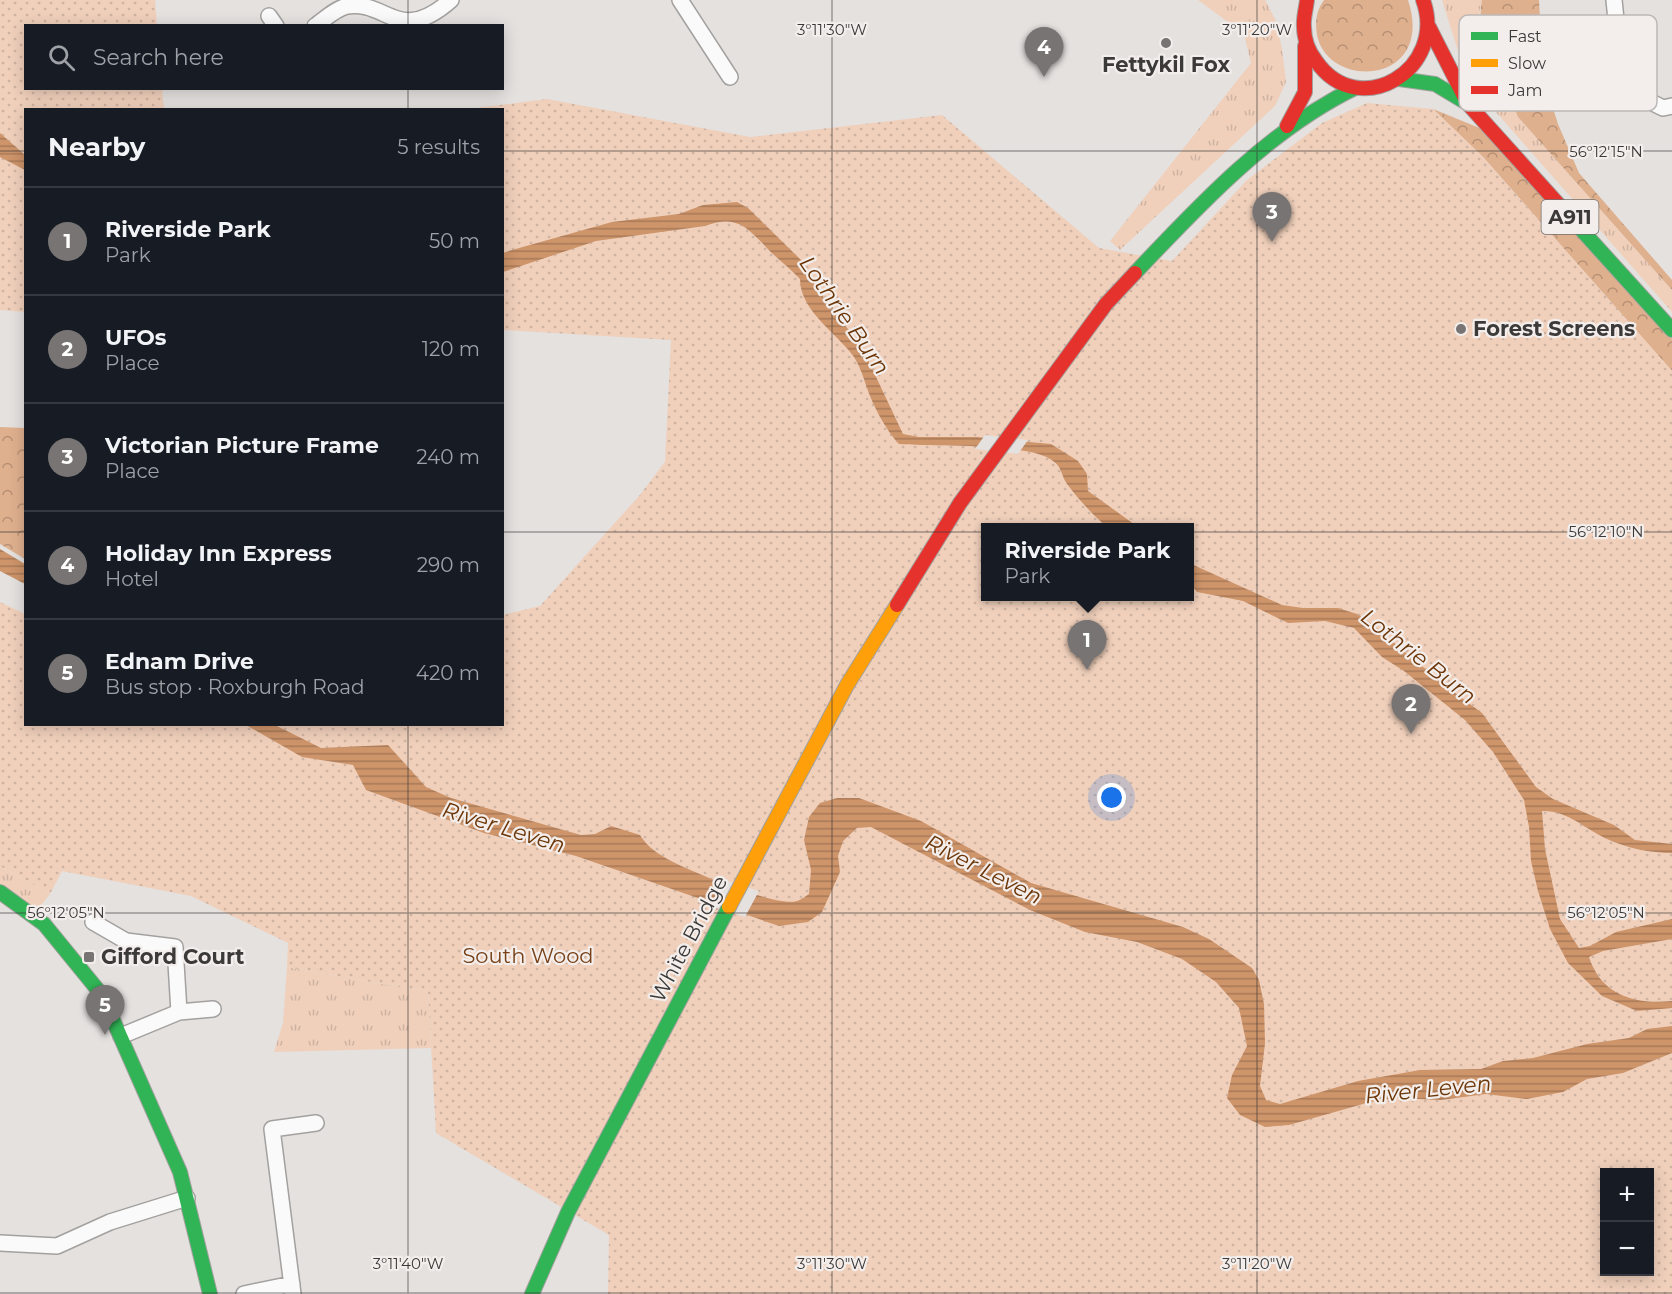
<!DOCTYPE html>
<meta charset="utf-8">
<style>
:root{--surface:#171b24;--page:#242831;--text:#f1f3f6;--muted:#9ea1a6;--line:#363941;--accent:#777473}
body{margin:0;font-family:Montserrat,sans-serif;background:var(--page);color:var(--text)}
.controls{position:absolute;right:18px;bottom:18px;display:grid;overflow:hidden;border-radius:0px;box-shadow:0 3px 15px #0003}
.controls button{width:54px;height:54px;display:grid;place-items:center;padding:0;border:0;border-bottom:2px solid var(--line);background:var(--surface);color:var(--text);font:30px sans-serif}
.you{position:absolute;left:1112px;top:798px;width:21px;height:21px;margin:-15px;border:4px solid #fff;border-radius:50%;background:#1a73e8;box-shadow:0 0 0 9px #1a73e833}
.badge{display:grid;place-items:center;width:39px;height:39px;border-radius:50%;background:var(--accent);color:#fff;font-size:20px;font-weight:700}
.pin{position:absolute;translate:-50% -50px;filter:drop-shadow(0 2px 3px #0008)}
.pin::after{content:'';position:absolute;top:32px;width:21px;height:18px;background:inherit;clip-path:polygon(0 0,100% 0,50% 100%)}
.popup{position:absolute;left:981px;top:523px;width:213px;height:78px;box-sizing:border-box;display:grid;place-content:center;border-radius:0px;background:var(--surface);filter:drop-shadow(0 2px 4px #0005);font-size:20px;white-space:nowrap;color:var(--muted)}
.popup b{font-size:22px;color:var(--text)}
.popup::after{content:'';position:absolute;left:50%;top:100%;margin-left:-12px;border:12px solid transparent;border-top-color:var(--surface)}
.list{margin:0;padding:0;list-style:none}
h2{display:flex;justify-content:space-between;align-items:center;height:78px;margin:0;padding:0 24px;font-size:26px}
h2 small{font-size:20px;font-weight:400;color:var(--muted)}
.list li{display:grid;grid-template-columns:39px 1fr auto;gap:18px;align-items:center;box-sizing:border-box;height:108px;padding:0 24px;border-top:2px solid var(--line)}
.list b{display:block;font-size:22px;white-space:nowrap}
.list p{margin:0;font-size:20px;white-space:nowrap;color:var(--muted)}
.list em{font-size:20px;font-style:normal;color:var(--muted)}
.icon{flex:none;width:33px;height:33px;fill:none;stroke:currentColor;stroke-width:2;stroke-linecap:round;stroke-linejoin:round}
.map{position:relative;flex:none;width:1672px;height:1294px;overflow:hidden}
.search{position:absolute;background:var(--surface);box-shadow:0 3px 15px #0003;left:24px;top:24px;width:480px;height:66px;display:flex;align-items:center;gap:15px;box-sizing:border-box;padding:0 21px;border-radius:0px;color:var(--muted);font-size:22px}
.panel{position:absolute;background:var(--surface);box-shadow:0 3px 15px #0003;left:24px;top:108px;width:480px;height:618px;border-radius:0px}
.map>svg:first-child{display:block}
.grass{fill:url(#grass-tufts)}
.forest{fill:url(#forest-crowns)}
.park{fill:url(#park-dots);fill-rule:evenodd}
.water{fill:url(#water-rules)}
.pier{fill:#e4e1df}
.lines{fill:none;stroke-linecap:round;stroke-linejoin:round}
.street-casing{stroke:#a3a19f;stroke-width:18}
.fast-casing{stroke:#a3a19f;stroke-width:16}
.slow-casing{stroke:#a3a19f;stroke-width:16}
.jam-casing{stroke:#a3a19f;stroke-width:16}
.street{stroke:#fbfafa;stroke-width:15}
.fast{stroke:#30b455;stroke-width:14}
.slow{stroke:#ff9f0a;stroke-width:14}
.jam{stroke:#e5322d;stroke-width:14}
.ticks{fill:none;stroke:#3c3a39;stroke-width:1.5;stroke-opacity:0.45}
.poi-dot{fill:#777473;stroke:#f3eeeb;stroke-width:2}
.labels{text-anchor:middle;stroke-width:4.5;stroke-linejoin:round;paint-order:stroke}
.shield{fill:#f3eeeb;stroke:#73706e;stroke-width:1.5}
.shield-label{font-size:20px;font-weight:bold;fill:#3c3a39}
.poi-label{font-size:21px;font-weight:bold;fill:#3c3a39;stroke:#f3eeeb;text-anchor:start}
.street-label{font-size:21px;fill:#3c3a39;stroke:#f3eeeb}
.park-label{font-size:21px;fill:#794117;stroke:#f3eeeb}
.water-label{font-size:22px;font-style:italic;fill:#6d3608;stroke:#f3eeeb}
.key{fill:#f3eeeb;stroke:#bcb8b6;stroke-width:1.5}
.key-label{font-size:16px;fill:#3c3a39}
.ticks-label{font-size:15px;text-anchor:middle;fill:#3c3a39;stroke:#f3eeeb;stroke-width:4.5;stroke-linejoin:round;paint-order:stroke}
</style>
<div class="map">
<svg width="1672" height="1294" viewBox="0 0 1672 1294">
<defs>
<pattern id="grass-tufts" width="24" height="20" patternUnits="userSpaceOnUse" patternTransform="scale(1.5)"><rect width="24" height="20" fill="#f0d0bb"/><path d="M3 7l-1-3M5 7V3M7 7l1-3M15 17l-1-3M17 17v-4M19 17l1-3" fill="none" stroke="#cfb3a2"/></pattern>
<pattern id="forest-crowns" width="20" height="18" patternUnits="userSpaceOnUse" patternTransform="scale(1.5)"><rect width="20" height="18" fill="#dfb08e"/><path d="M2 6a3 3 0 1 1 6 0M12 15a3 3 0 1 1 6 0" fill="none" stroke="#b69075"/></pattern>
<pattern id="park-dots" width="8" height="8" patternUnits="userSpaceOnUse" patternTransform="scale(1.5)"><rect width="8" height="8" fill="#f0d0bb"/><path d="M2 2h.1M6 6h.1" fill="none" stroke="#cfb3a2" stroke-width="1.8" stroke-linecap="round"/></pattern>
<pattern id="water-rules" width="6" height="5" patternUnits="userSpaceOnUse" patternTransform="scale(1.5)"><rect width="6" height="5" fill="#ce946a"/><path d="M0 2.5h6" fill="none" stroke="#a87a58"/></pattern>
</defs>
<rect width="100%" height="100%" fill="#e4e1df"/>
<path class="grass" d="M1198,0H1265L1276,21L1282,49L1286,82L1275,106L1120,250L1110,241L1251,63L1244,34Z
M1442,0H1482L1479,16L1493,64L1518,117L1672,290V312L1473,86L1463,67Z
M0,866L50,894L38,909L0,886Z
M287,967L428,992L431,1048L274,1052L283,1023Z"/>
<path class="forest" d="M1324,0H1408C1436,85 1328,91 1317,35C1315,22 1316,11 1324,0Z
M1482,0H1539L1543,77L1558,124L1579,173L1672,280V290L1518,117C1503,76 1474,46 1482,0Z
M1433,109L1482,129L1672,339V371L1483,157Z
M0,427L25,428V559L0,544Z"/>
<path class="park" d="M0,0H155L157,25L26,26V88L162,89L164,109L26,110L25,312L0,310Z
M547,99L750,137L942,115L1099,248L1172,261L1247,180L1322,123L1367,103L1433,109L1483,157L1672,371V1294H608L609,1235L436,1133L428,992L287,967L288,943L191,896L62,871L50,894L0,866V602L25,614L26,724H502L503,615L540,606L639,496L665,462L671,340L503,330L502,110L468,109ZM985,528H1189V596H985ZM1604,1172H1650V1272H1604Z"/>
<path class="water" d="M0,133L25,155V170L0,157Z
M737,202L748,208L802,261L830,308L860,343L903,434L919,437H977L1051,444L1078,461L1087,474L1088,491L1138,527H1107C1092,514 1079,500 1067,484C1061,475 1062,467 1053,461C1030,442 932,447 899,444C887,431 877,413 870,396C865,384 862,369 854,357C837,333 800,311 800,279C789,267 776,258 765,246C745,225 735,215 705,226L596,241L503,272V253L512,250L612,222L679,214L703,205Z
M0,549L25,564V584L0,571Z
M1189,563L1282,605L1303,608H1338L1357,614L1372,624L1443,684L1482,713L1536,787L1553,799L1614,825L1635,840L1672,844V853C1650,853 1627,848 1607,839C1585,829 1567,810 1542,811L1545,849L1560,919L1579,948L1590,946L1616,932L1672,919V939L1603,951L1589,957C1601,995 1635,1005 1672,1001V1008L1637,1011L1602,996L1568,963L1550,929L1538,891L1531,861L1529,827L1524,800L1493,752L1465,720L1404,671L1382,657L1354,628L1325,621L1288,623L1243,601L1197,592L1189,582Z
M246,725H275L321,748L388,745L426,787L451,798L581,835L595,834L611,826L640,835C646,845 654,851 664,857C683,869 778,908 797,901C801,900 806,896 809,894L811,870L804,840L809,817L820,803L837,798H859L921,821L1031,883L1183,927L1209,939L1252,968L1259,980L1264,1004L1265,1043L1260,1086L1266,1100L1280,1104L1358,1081L1420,1070L1481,1069L1503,1061L1533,1058L1587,1044L1629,1038L1647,1029L1672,1026V1053L1623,1073L1587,1079L1563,1092L1527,1099L1486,1094L1441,1100L1395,1098L1370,1102L1289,1125L1265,1127L1240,1115L1227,1098L1232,1075L1247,1046L1239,1008L1216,982L1182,959L1137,942L1085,932L1030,910L871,827L857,828L843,841L838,856L840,872L822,912L808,922L779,926L576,856L484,833L366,790L353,765L302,757Z"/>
<path class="pier" d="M985,435L1028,440L1018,454L975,449Z
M725,880L759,891L745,917L711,906Z"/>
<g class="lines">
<g class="street-casing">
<path id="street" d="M680,0L730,77
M1614,0L1619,49L1643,98L1663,108L1672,106
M269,16L276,26
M315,26C325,19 335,9 347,6C387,0 399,46 451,0
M93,922L126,941L175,947L179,1012
M121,1036L179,1012L213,1009
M0,1243L57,1246L110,1222L187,1198
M244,1294L292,1284
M293,1294L272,1129L316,1123"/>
</g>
<g class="fast-casing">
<path id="fast" d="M1399,79L1435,84L1465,102
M1578,226L1672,330
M1135,273C1200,204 1269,130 1355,88
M0,892L44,924L102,995L180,1172L210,1294
M532,1294L568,1212L729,907"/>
</g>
<g class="slow-casing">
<path id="slow" d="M729,907L847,685L897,605"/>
</g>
<g class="jam-casing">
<path id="jam" d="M1307,0C1306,9 1303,19 1304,27C1304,39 1309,52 1316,61C1359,123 1448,69 1423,0
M1429,27L1468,104L1578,226
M1287,126L1305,92V46
M897,605L960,503L1106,304L1135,273"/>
</g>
<use href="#street" class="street"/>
<use href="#fast" class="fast"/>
<use href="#slow" class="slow"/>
<use href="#jam" class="jam"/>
</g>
<path class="ticks" d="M408,0V26M832,0V1294M1257,0V1294M408,88V110M0,151H26M502,151H1672M0,532H26M502,532H1672M408,724V1294M0,913H1672M0,1293H1672"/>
<g class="poi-dot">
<circle cx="1166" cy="43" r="6"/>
<circle cx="1461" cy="329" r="6"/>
<rect x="83" y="951" width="12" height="12" rx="3"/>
</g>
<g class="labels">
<rect class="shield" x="1541.5" y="200" width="57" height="34" rx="4.5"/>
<g class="shield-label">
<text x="1570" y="224">A911</text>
</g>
<g class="poi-label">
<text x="1166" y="72" text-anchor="middle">Fettykil Fox</text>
<text x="1473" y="336">Forest Screens</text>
<text x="101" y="964">Gifford Court</text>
</g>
<g class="street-label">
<text transform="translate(689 939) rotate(-62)" y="7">White Bridge</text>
</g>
<g class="park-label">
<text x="528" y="963">South Wood</text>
</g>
<g class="water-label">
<text transform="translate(845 315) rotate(55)" y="8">Lothrie Burn</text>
<text transform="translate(1419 656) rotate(38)" y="8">Lothrie Burn</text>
<text transform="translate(504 827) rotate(17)" y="8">River Leven</text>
<text transform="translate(984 869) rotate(27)" y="8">River Leven</text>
<text transform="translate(1428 1089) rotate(-6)" y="8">River Leven</text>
</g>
</g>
<rect x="1459" y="15" width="198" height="96" rx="9" class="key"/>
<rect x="1471" y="32" width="27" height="8" fill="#30b455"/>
<rect x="1471" y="59" width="27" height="8" fill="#ff9f0a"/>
<rect x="1471" y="86" width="27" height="8" fill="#e5322d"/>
<g class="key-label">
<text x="1508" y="42">Fast</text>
<text x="1508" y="69">Slow</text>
<text x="1508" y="96">Jam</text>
</g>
<g class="ticks-label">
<text x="832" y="35">3°11'30"W</text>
<text x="1257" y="35">3°11'20"W</text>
<text x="1606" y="157">56°12'15"N</text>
<text x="1606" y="537">56°12'10"N</text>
<text x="66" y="918">56°12'05"N</text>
<text x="1606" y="918">56°12'05"N</text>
<text x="408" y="1269">3°11'40"W</text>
<text x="832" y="1269">3°11'30"W</text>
<text x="1257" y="1269">3°11'20"W</text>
</g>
</svg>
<div class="controls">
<button>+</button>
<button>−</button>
</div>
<div class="you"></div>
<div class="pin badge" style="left:1087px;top:670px">1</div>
<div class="popup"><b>Riverside Park</b>Park</div>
<div class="pin badge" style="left:1411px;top:734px">2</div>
<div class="pin badge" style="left:1272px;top:242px">3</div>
<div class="pin badge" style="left:1044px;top:77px">4</div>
<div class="pin badge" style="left:105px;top:1035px">5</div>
<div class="search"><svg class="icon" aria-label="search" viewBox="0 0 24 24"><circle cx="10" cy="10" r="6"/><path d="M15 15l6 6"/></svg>Search here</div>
<section class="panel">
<h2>Nearby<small>5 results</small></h2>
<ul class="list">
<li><span class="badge">1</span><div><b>Riverside Park</b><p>Park</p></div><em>50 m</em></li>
<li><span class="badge">2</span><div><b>UFOs</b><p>Place</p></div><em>120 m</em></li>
<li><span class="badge">3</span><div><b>Victorian Picture Frame</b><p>Place</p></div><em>240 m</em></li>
<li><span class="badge">4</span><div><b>Holiday Inn Express</b><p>Hotel</p></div><em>290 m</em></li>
<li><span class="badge">5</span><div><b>Ednam Drive</b><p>Bus stop · Roxburgh Road</p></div><em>420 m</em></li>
</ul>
</section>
</div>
